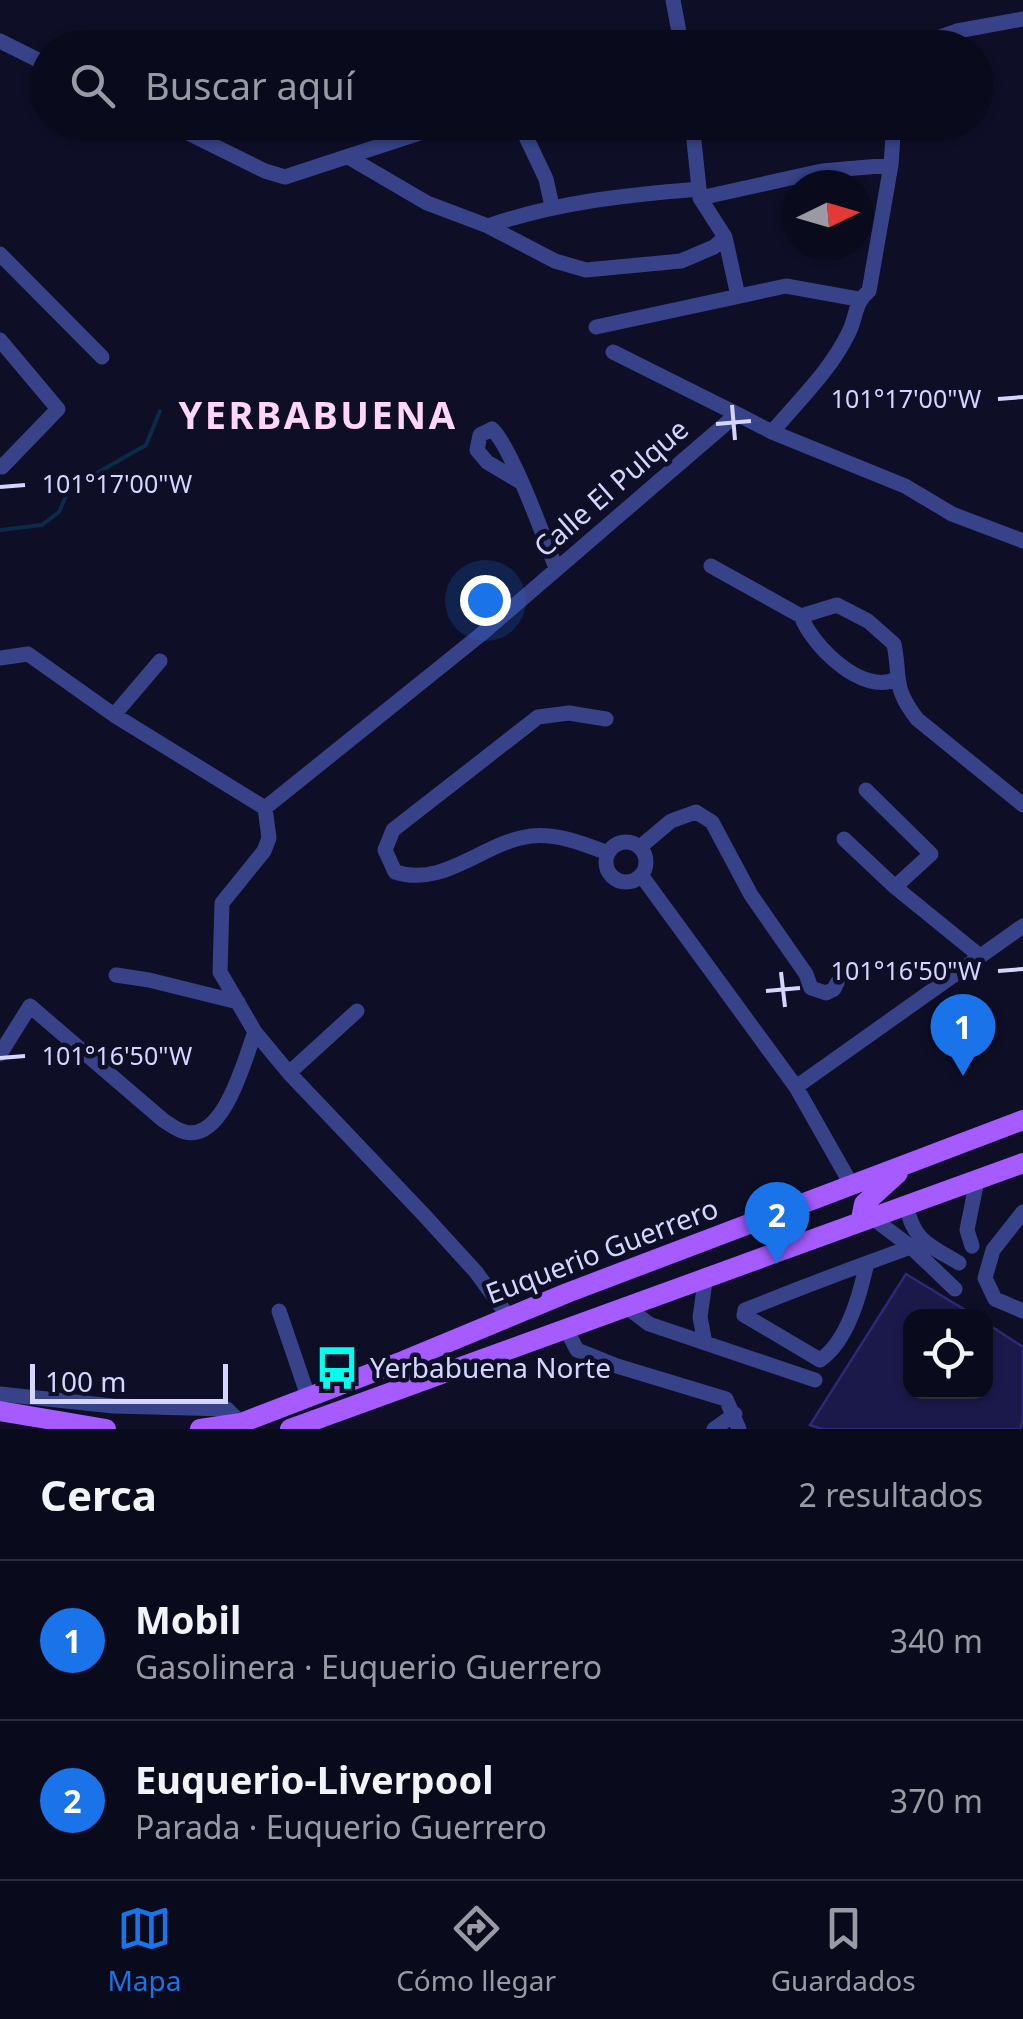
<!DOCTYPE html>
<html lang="es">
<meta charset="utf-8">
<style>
:root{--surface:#0a0a1d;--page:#18182a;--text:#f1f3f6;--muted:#999aa4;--line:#2a2b3b;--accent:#1a73e8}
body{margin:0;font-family:"Noto Sans",sans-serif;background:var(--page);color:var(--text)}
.controls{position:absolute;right:30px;bottom:30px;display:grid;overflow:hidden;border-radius:20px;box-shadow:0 2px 8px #0004}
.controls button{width:90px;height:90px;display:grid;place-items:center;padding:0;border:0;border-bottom:2px solid var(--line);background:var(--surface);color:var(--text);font:50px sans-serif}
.compass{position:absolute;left:783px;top:170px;width:90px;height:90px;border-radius:50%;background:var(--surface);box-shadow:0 2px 8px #0004;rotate:85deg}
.scale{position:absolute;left:30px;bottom:25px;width:198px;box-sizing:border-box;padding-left:10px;border:5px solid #d4d6ff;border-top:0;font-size:28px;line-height:35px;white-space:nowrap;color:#d4d6ff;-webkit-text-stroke:8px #0e0e27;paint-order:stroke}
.you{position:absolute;left:485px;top:600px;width:35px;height:35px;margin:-25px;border:8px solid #fff;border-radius:50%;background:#1a73e8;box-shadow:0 0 0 15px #1a73e833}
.badge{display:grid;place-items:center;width:65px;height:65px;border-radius:50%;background:var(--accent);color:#fff;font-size:32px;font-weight:700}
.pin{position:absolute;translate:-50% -82px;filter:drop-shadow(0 2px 5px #0008)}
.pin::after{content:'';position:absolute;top:52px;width:35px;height:30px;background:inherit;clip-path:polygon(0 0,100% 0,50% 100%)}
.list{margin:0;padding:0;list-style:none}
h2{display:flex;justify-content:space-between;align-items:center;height:130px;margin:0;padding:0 40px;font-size:42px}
h2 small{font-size:32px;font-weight:400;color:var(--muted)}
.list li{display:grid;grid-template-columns:65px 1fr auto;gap:30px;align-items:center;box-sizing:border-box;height:160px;padding:0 40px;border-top:2px solid var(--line)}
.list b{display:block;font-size:38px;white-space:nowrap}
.list p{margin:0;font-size:32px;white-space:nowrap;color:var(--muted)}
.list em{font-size:32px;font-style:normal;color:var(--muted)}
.icon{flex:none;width:55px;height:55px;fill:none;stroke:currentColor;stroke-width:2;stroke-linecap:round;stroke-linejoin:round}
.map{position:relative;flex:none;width:1023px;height:1429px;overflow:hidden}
.search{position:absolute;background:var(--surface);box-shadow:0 2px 8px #0004;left:30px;right:30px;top:30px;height:110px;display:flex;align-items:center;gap:25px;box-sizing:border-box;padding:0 35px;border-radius:55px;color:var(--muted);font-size:38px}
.sheet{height:450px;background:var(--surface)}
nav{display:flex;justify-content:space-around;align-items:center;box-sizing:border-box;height:140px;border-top:2px solid var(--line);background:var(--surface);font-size:28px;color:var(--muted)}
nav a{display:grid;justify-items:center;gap:5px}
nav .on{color:var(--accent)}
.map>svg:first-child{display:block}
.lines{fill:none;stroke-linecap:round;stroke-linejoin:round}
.stream{stroke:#0a2c4a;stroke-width:4}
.building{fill:#1b1949;stroke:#2c2a76;stroke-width:2.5}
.minor{stroke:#374288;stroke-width:15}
.major{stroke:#a55bff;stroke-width:20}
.ticks{fill:none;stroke:#d4d6ff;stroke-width:4}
.labels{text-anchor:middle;stroke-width:9;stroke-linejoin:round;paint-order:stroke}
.street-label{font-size:28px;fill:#d4d6ff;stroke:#0e0e27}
.poi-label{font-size:28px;fill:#d4d6ff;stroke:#0e0e27;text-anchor:start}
.district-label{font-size:38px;font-weight:bold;letter-spacing:2.5px;fill:#ffd6f7;stroke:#0e0e27}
.ticks-label{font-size:25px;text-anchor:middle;fill:#d4d6ff;stroke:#0e0e27;stroke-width:9;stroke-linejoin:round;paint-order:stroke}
</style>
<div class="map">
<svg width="1023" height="1429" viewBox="0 0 1023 1429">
<rect width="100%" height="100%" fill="#0e0e27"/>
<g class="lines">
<path class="stream" d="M0,530L42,525L59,512L69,489L146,445L160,411"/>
</g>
<path class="building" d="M906,1274L975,1316H910V1392H986V1323L1023,1347V1420L1020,1429H822L810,1425Z"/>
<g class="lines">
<path class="minor" d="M673,0L682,48
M0,41L48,65
M908,48L957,31L1023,19
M166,122L265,171L285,177L453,122
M519,122L546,179L552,206
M692,122L700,198L725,237L738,296
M350,158L427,203L488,226L555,261L586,270L681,261L714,247L725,237
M700,198L822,171L891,165
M488,226C557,202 626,195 699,189
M0,254L102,357
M596,327L786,286L858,299
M0,340L58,409L2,467L0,465
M613,352L737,414
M772,432C799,400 831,370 849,332C857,316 854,303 869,291L891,165L894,122
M519,481L487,462L477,450L480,435L492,429C512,448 544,538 556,568
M711,566L801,616
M801,616L837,605L868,621L894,644C901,680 892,686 917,719L1023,805
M801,616C812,646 863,696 896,679
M0,658L28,654L114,715L265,808
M114,715L160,661
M606,719L569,713L538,717L393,830L385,850L395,872C445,888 483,842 531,836C557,833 584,844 608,853
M866,790L931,854L895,887
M844,839L895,887L980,956
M606 862a20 20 0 1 1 40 0a20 20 0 1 1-40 0Z
M640,847L671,821L696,812L712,822L751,895L806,974L811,988L826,993L834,989L837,983
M641,875L796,1087L851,1184
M116,975L149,980L238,1002
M0,1054L30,1006L163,1120C169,1124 178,1131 185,1132C224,1142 245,1058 255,1032
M289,1073L357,1011
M796,1087L1023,926
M906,1204C913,1241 929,1245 959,1263
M1023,1212L993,1250L985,1278L995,1299L1023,1311
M870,1216L911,1247L955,1289
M972,1246L967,1230L977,1180
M867,1263C860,1294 848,1341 820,1360L744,1315L745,1310C800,1288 855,1267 911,1247
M624,1305L649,1324L815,1380
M279,1311L308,1396
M508,1316L476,1272L424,1215L289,1073L255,1032L220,972L222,903L264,851L269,838L265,808L479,636L737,414L772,432L905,486L952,514L1023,541
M565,1327L577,1350L617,1366L726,1399L739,1429
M705,1343L700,1317L706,1275
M0,1394L113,1406L227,1409L241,1423
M714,1429L735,1414"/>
<path class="major" d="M861,1219L864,1204L898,1173
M0,1411L106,1429
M200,1429L241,1423L403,1361L567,1293L1023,1120
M290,1429L1023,1163"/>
</g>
<path class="ticks" d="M998,399L1023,397M732,405L735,440M716,424L751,421M0,487L25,485M998,971L1023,969M781,972L785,1007M766,991L800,988M0,1058L25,1056"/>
<defs>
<g id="bus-bare" transform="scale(3.45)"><path d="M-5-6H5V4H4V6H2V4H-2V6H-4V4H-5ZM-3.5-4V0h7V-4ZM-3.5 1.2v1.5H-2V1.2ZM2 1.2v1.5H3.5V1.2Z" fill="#00ffed" stroke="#0e0e27" stroke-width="2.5" paint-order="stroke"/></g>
</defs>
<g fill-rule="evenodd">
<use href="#bus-bare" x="337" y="1368"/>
</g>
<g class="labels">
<g class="street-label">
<text transform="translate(611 488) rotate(-41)" y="10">Calle El Pulque</text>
<text transform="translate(602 1251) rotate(-21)" y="10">Euquerio Guerrero</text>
</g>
<g class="poi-label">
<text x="370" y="1378">Yerbabuena Norte</text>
</g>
<g class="district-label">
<text x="318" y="429">YERBABUENA</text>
</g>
</g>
<g class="ticks-label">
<text x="906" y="408">101°17'00"W</text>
<text x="117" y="493">101°17'00"W</text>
<text x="906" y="980">101°16'50"W</text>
<text x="117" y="1065">101°16'50"W</text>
</g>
</svg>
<div class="controls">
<button><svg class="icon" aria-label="locate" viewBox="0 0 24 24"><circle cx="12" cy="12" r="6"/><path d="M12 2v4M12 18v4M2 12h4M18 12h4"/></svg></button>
</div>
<svg class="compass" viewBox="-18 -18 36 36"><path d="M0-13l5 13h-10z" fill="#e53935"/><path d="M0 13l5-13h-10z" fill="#999aa4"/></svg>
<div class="scale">100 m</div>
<div class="you"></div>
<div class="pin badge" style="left:963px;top:1076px">1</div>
<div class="pin badge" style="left:777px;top:1264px">2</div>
<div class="search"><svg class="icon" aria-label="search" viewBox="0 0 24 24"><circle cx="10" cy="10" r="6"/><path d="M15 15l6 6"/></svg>Buscar aquí</div>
</div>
<section class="sheet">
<h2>Cerca<small>2 resultados</small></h2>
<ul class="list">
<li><span class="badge">1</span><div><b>Mobil</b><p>Gasolinera · Euquerio Guerrero</p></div><em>340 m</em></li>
<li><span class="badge">2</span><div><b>Euquerio-Liverpool</b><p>Parada · Euquerio Guerrero</p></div><em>370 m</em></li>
</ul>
</section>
<nav>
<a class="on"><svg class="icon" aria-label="map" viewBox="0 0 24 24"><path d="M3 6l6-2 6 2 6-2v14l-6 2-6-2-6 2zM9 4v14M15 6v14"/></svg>Mapa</a>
<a><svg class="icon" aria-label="directions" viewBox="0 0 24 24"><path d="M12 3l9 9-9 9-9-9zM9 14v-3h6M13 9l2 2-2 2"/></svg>Cómo llegar</a>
<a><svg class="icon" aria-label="saved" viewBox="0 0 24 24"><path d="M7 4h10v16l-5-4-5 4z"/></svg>Guardados</a>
</nav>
